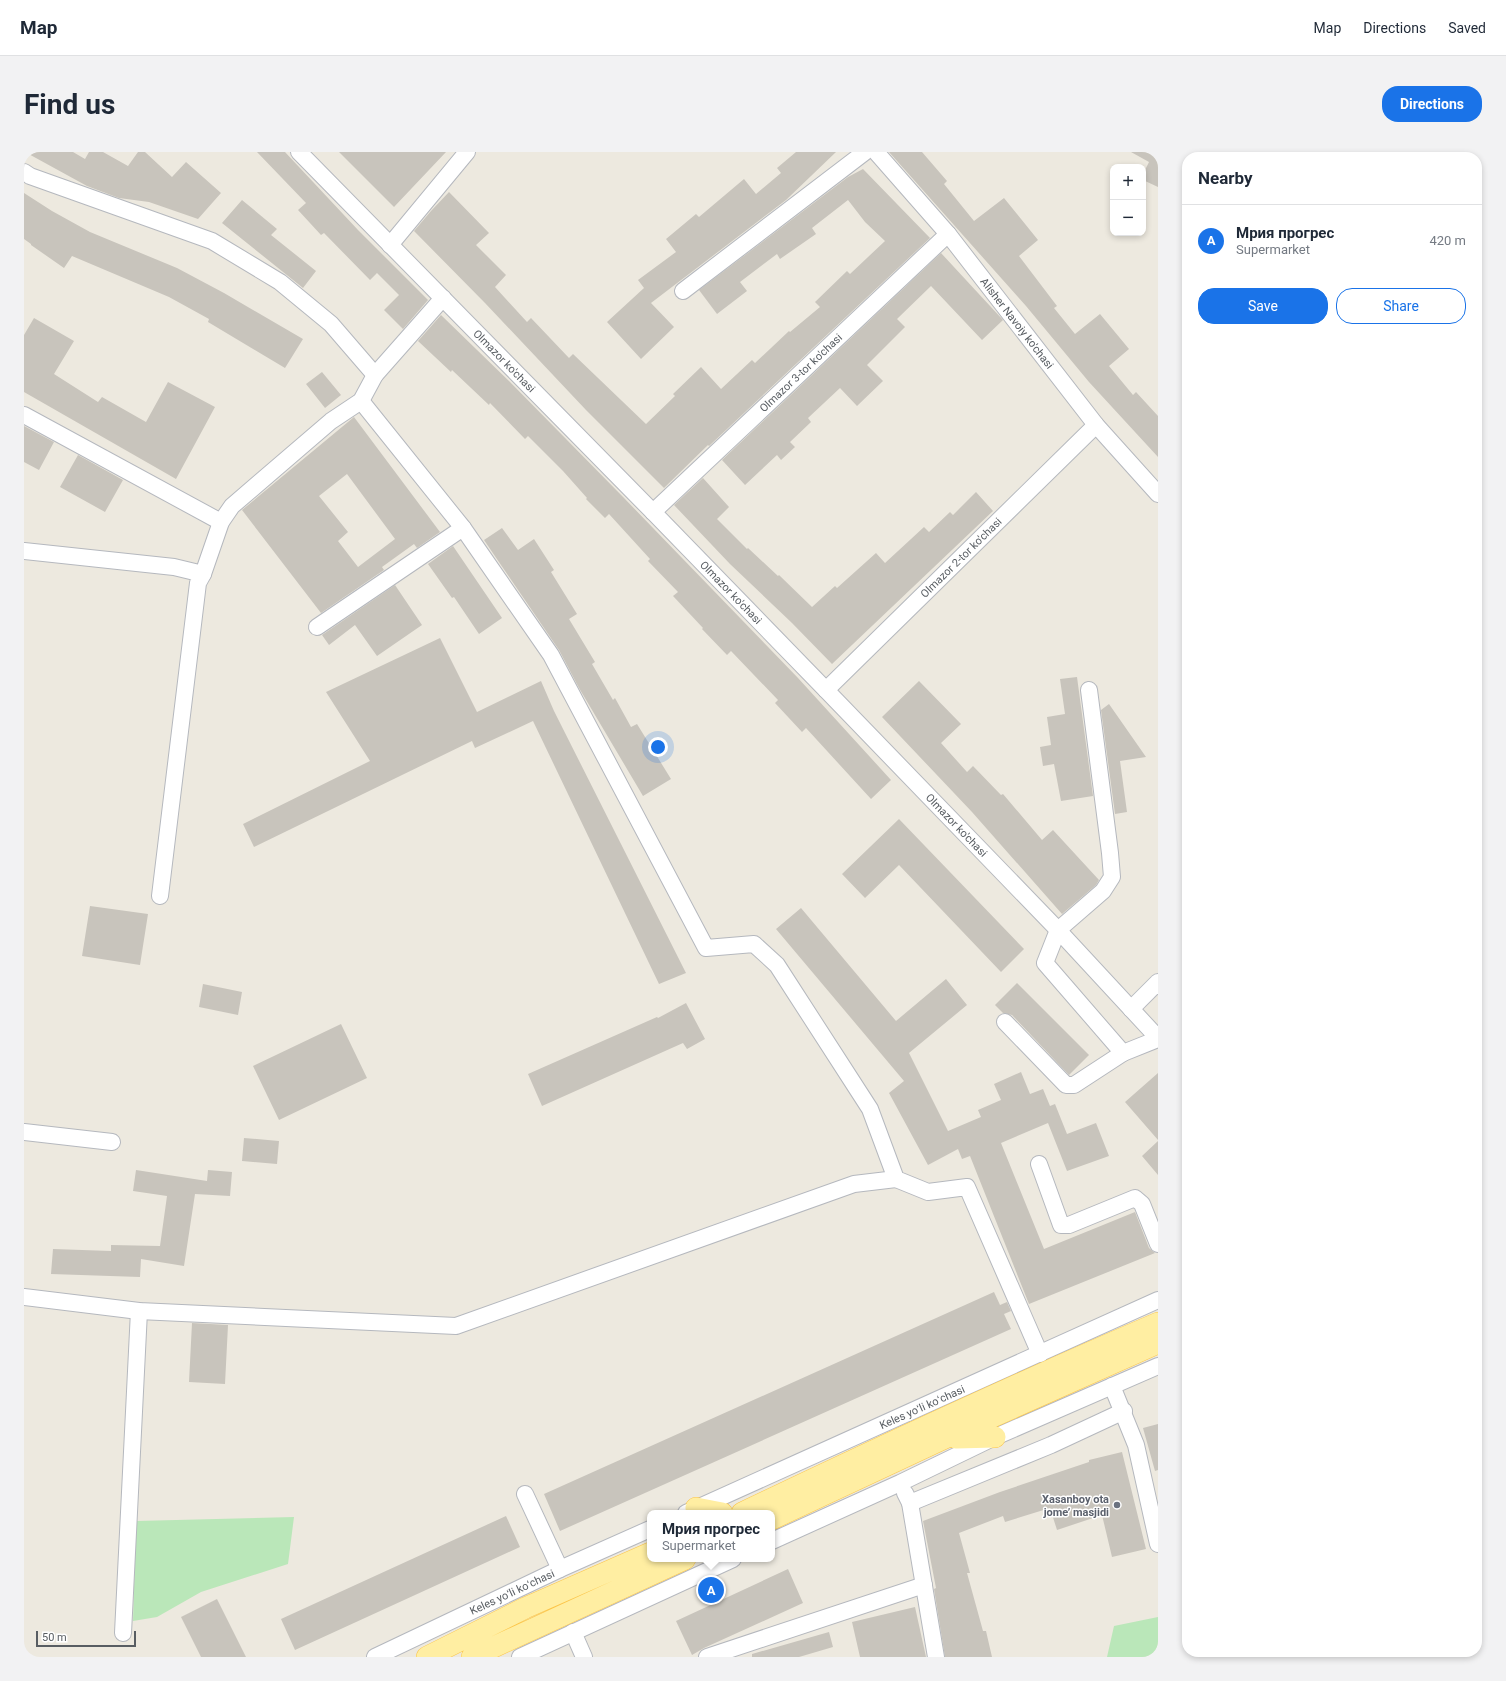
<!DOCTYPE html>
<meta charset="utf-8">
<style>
:root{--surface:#fff;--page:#f2f2f3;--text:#1f2937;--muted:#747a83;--line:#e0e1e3;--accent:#1a73e8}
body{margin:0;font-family:Roboto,sans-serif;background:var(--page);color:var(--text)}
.controls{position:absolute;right:12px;top:12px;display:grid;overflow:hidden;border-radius:8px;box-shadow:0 2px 6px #0003}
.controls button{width:36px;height:36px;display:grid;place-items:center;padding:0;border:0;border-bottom:1px solid var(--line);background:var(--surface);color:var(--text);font:20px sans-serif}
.scale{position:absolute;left:12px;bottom:10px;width:100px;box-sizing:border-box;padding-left:4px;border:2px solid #585d62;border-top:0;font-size:11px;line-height:14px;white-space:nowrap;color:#585d62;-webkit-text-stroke:3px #fff;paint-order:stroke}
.you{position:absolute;left:634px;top:595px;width:14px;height:14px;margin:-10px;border:3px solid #fff;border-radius:50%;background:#1a73e8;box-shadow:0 0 0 6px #1a73e833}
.badge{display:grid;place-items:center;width:26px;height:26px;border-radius:50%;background:var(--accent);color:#fff;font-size:13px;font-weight:700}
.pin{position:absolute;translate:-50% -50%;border:2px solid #fff;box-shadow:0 1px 4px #0006}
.popup{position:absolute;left:623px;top:1358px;width:128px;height:52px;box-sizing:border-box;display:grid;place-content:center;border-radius:8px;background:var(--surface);filter:drop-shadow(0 1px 3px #0005);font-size:13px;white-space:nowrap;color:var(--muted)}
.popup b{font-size:15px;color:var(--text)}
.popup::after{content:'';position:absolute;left:50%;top:100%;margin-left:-8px;border:8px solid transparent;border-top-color:var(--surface)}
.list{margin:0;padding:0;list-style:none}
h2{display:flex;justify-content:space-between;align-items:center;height:52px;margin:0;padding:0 16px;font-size:17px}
h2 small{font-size:13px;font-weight:400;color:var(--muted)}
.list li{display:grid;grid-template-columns:26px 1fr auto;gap:12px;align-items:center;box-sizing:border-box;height:72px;padding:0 16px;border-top:1px solid var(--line)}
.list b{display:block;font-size:15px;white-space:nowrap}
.list p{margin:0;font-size:13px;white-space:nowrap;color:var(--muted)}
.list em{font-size:13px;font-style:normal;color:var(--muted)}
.actions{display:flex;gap:8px;padding:12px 16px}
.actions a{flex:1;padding:9px 0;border:1px solid var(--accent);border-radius:16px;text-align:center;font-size:14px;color:var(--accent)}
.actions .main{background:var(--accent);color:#fff}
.map{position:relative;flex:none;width:1134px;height:1505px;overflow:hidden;border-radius:16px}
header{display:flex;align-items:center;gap:24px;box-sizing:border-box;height:56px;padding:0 20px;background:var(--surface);border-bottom:1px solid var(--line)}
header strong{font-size:19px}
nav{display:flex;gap:22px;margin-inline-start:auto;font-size:14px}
.intro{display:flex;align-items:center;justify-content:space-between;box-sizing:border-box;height:96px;padding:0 24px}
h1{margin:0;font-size:28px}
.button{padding:10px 18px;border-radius:16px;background:var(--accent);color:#fff;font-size:14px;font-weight:700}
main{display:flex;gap:24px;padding:0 24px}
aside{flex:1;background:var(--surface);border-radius:16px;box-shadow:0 2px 6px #0003}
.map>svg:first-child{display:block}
.green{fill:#bae7b9}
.building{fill:#c8c4bc;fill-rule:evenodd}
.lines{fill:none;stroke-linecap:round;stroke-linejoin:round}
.minor-casing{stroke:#b5b8be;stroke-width:18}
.major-casing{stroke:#fcc549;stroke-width:22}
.minor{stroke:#fff;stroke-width:16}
.major{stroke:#ffeea2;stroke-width:21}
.worship-dot{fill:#6b7280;stroke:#fff;stroke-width:1.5}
.labels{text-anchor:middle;stroke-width:3;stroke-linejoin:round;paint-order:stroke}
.street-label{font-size:11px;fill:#585d62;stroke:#fff}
.worship-label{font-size:11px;font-weight:bold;fill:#5b616d;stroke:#fff;text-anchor:end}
</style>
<header>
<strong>Map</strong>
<nav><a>Map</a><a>Directions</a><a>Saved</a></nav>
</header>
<div class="intro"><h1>Find us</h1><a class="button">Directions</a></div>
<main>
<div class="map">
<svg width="1134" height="1505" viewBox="0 0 1134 1505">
<rect width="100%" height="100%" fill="#ede9df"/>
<path class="green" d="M270,1365L264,1412L177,1440L133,1465L109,1469L112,1369Z
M1134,1465V1505H1083L1090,1474Z"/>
<path class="building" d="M1,0H49L61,7L65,0H79L104,14L114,0H121L148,25L162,10L197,41L174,67L125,50L95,46L63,34Z
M233,0H261L334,78L404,148L379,177L360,158L375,143L353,121L346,128L300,81L297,83L274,58L282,51Z
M315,0H422L370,55Z
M772,0H812L762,48L627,151L650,175L617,207L583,170L620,136L614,128L652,100L642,87L672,62L675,65L720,27L732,42L757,21L753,16Z
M865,0H898L923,29L920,32L950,69L980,46L1014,88L995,104L1033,154L1030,156L1051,182L1076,162L1105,197L1085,214L1109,243L1112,240L1134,264V305L1065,230L1002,154Z
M1107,0H1134V35L1119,28V22L1125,10Z
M839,17L906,86L685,294L684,293L640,336L562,258L461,151L390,79L407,59L425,40L465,81L452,93L482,123L471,135L503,170L507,166L545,206L549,202L622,272L651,244L649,242L677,215L697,237L728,208L731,211L765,179L766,180L796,155L791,150L823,119L826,122L861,89L841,70L824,48L788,76L792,82L756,107L753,102L716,130L723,139L693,162L675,138L824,25Z
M0,41L28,59L66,80L153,116L200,141L279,187L261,216L184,170L185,167L145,145L48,104L40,116L7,93V92L0,87Z
M218,48L253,77L247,83L292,119L279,136L198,71Z
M917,101L979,168L958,188L907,134L873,167L881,175L843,213L859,229L833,254L816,236L784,266L787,270L766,290L771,295L757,308L753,303L721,333L698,308Z
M417,163L486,230L601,347L774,526L867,628L847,647L782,576L778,580L751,551L754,548L707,499L703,503L678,477L679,476L649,444L654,440L624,409L626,407L585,362L581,366L562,347L563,346L539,319L504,284L501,287L466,251L465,253L428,218L427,220L394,189Z
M10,166L50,189L30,222L74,250L78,245L122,270L144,230L191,255L152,327L0,240V183Z
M298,220L317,243L301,256L282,232Z
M330,265L416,380L393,396L390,392L358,415L360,418L297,461L218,358ZM323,322L371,387L334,415L314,389L324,380L295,344Z
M0,274L30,290L15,318L0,310Z
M54,303L99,328L81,360L36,335Z
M679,326L705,355L693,367L723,397L724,396L754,424L755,423L788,455L811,434L813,436L852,401L861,411L900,375L905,380L926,360L929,363L952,340L969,359L808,512L768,471L706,412L650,353Z
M478,376L494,398L510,387L530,418L527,420L553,462L545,467L571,510L568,512L589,548L591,546L607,575L613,572L647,627L619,644L555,536L535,498L460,388Z
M429,394L478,466L455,482L430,445L428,446L404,412Z
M371,433L398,473L353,504L331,473L305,493L298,483Z
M416,486L453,560L517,529L530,559L662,821L635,832L509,569L451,596L448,589L230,695L219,672L346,609L302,540Z
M1053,525L1069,644L1037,649L1030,612L1019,614L1016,595L1027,593L1023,565L1041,562L1036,527Z
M895,529L937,572L917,591L943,620L949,614L977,643L979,642L1018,688L1029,678L1075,728L1072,733L1038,762L948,660L858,565Z
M1085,552L1122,605L1096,609L1103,660L1091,662L1077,558Z
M875,667L1000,797L977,820L875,713L841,746L818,722Z
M66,754L124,762L116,813L58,804Z
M777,756L872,869L922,827L943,853L885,901L924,979L957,965L954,958L977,948L970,932L997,920L1006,942L1019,937L1026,954L1031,952L1043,982L1072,971L1085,1004L1043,1019L1024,971L977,991L1020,1097L1111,1060L1125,1096L1131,1101L1005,1152L946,1004L938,1007L934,997L904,1013L865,941L880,929L752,777Z
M993,831L1065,903L1045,923L988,863L979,861L971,853Z
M179,832L218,840L214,863L175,855Z
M662,851L681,887L663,897L659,891L518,954L504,922L633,865L634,866Z
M317,872L343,926L255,968L229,914Z
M1134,921V988L1101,950Z
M220,986L255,989L253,1012L218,1009Z
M1134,989V1023L1118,1004Z
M112,1018L183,1029L184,1018L208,1020L206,1044L171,1042L160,1114L117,1107L116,1125L27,1122L29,1097L87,1099V1093L136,1094L143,1044L109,1039Z
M970,1140L976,1153L983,1150L987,1159L980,1162L987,1177L536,1379L520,1342Z
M168,1171L204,1173L201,1232L165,1230Z
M1134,1272V1318L1131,1319L1119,1276Z
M1098,1300L1122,1397L1088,1405L1078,1363L1033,1378L1026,1356L981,1370L979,1364L935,1381L946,1421H943L959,1479H962L968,1505H921L910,1437L912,1436L899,1369L976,1340L1065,1310V1308Z
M482,1364L496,1395L271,1498L257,1467Z
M764,1417L779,1451L680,1496L668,1503L652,1469Z
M193,1447L222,1505H177L157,1465Z
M891,1455L902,1505H836L828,1470Z
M805,1480L809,1495L775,1505H728V1502Z"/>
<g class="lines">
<g class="minor-casing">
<g id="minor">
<path id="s1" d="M275,0L629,360L802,538L1034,778L1134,886"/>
<path id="s2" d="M852,0L924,82L1072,273L1134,342"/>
<path d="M0,20L6,24L188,89L256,130L307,172L351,223"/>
<path d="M366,93L443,0"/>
<path d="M659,139L841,0"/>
<path d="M337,249L439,376L527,503L682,796L730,792L753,813L846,957L872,1027L904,1040L943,1035L1016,1202"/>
<path d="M0,263L197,370"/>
<path id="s3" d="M629,360L924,82"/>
<path d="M0,399L150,415L179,422L174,431L136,744"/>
<path d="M179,422L197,370L208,354L307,269L337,249L351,223L419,146"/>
<path d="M293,475L439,376"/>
<path id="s4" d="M802,538L1072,273"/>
<path d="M1065,538L1086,701L1088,725L1079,739L1034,778L1021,811L1099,901L1134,887"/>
<path d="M1107,857L1134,830"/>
<path d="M981,870L1042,933H1050L1099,901"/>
<path d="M0,980L88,990"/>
<path d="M1015,1012L1037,1073H1045L1111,1046L1118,1052L1134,1092"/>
<path d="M0,1145L115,1159L432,1174L830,1032L872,1027"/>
<path d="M1088,1234L1112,1293L1134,1392"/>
<path d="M881,1341L886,1351L912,1505"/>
<path d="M501,1342L536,1417"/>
<path d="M886,1351L1027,1293L1100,1259"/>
<path d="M662,1361L1134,1148"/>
<path d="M748,1389L876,1331L971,1285L1134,1214"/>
<path d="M549,1480L560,1505"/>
<path d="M99,1481L115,1159"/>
<path d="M351,1505L536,1417L626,1377"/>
<path d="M496,1505L709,1407"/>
<path d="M683,1505L900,1433"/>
</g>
</g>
<g class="major-casing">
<path id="major" d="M932,1286L971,1285
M672,1356L698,1361
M718,1361C856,1295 994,1231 1134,1171
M748,1367L921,1286L1134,1191
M403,1505L501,1456L626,1401
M448,1505L661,1407"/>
</g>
<use href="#minor" class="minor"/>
<use href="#major" class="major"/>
</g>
<circle class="worship-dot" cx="1093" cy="1353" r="4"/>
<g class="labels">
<g class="street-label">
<text dy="4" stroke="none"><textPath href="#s2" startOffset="222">Alisher Navoiy ko'chasi</textPath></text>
<text dy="4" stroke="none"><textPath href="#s1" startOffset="293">Olmazor ko'chasi</textPath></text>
<text dy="4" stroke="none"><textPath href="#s3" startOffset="203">Olmazor 3-tor ko'chasi</textPath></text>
<text dy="4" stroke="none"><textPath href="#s4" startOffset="189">Olmazor 2-tor ko'chasi</textPath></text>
<text dy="4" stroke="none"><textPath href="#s1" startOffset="617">Olmazor ko'chasi</textPath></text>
<text dy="4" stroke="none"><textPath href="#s1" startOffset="941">Olmazor ko'chasi</textPath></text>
<text transform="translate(898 1255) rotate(-24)" y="4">Keles yoʻli koʻchasi</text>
<text transform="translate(488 1440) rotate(-25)" y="4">Keles yoʻli koʻchasi</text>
</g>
<g class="worship-label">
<text x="1085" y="1351">Xasanboy ota<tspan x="1085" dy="13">jome’ masjidi</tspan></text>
</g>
</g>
</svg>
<div class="controls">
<button>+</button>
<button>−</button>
</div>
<div class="scale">50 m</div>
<div class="you"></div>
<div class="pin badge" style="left:687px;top:1438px">A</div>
<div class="popup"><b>Мрия прогрес</b>Supermarket</div>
</div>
<aside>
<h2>Nearby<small></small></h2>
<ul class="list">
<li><span class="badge">A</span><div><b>Мрия прогрес</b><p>Supermarket</p></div><em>420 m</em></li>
</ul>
<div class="actions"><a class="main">Save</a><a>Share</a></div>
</aside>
</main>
